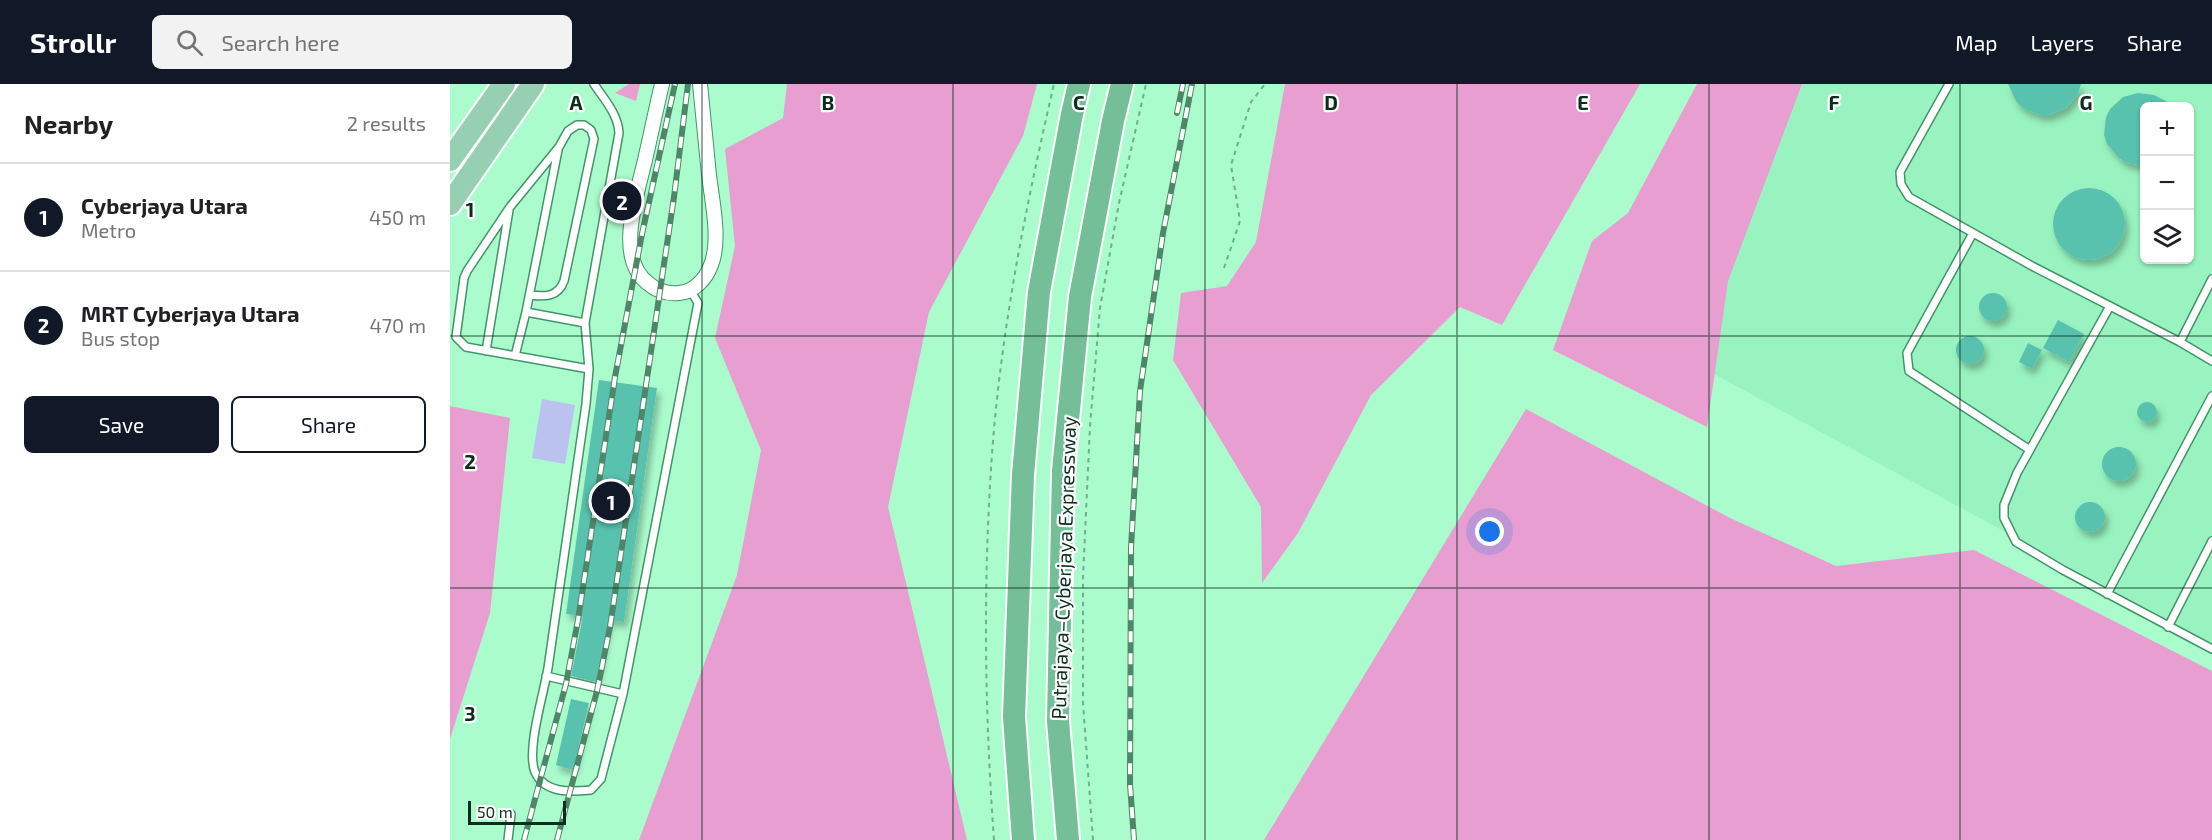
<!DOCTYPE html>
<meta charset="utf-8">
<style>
:root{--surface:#fff;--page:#f2f2f2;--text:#202124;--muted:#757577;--line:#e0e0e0;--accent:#111827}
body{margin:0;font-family:"Exo 2",sans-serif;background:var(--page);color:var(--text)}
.controls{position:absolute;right:18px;top:18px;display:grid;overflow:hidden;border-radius:9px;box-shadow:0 2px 4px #0004}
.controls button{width:54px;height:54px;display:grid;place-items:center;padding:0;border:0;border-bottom:2px solid var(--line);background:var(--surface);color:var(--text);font:30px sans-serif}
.scale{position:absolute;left:18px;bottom:15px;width:98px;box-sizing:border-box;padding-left:6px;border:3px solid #0a2d1c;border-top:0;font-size:16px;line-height:21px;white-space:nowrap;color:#0a2d1c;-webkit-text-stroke:4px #fff;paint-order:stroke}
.you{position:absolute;left:1040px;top:448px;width:21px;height:21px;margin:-15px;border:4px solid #fff;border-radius:50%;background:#1a73e8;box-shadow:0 0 0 9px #1a73e833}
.badge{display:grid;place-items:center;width:39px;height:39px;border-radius:50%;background:var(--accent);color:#fff;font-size:20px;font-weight:700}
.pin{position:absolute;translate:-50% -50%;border:3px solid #fff;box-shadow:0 2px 6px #0006}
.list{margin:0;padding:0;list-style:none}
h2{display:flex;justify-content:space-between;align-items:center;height:78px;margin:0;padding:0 24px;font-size:26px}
h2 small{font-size:20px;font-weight:400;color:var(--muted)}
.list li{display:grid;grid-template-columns:39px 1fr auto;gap:18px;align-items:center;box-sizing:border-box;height:108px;padding:0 24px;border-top:2px solid var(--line)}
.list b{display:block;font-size:22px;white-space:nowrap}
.list p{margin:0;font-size:20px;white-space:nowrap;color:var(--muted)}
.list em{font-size:20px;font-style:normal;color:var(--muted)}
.actions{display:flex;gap:12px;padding:18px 24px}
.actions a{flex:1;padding:14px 0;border:2px solid var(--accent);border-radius:9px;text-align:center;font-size:21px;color:var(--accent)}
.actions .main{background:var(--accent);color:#fff}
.icon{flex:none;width:33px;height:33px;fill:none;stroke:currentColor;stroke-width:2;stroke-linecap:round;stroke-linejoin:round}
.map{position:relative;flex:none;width:1762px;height:756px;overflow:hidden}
header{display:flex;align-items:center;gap:36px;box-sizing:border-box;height:84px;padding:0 30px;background:var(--accent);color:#fff}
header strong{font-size:28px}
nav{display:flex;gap:33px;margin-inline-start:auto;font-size:21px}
.search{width:420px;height:54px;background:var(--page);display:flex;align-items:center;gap:15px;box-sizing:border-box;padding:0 21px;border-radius:9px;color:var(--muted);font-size:22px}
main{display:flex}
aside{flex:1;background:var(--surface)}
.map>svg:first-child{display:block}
.built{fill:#98f3c0;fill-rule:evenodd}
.green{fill:#e89ed1}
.water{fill:#bbc2f0}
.building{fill:#59c2ae;filter:url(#shadow)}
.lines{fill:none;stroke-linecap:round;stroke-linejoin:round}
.service-casing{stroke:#43946a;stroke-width:10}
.minor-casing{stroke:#43946a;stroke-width:16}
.primary-casing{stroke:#fff;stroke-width:26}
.trunk-casing{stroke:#fff;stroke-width:26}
.path{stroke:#6faf8b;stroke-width:2;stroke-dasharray:4.5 4.5;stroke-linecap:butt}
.service{stroke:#fff;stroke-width:7}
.minor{stroke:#fff;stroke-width:14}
.primary{stroke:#97cfb2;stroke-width:22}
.trunk{stroke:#74bf98;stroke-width:22}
.rail-casing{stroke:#4f8668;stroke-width:6}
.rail{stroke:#fff;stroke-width:4;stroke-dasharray:11;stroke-linecap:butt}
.grid{fill:none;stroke:#0a2d1c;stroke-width:1.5;stroke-opacity:0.55}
.labels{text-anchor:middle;stroke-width:4.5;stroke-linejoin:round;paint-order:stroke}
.street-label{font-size:20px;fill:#0a2d1c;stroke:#fff}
.grid-label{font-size:20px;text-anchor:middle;font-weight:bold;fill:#0a2d1c;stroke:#fff;stroke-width:4.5;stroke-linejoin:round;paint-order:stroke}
</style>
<header>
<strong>Strollr</strong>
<div class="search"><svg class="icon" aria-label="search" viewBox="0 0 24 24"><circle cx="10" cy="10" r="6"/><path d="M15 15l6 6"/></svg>Search here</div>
<nav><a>Map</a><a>Layers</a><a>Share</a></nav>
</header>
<main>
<aside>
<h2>Nearby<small>2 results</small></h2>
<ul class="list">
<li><span class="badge">1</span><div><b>Cyberjaya Utara</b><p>Metro</p></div><em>450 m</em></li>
<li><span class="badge">2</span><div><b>MRT Cyberjaya Utara</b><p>Bus stop</p></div><em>470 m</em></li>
</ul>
<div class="actions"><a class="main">Save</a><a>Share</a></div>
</aside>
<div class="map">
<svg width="1762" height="756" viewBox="0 0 1762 756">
<defs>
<filter id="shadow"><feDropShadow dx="3.5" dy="6" stdDeviation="3" flood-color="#0004"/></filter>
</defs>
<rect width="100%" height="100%" fill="#aafccd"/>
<path class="built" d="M1329,0H1762V560L1190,250ZM1694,22H1740V176H1694Z"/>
<path class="green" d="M179,0H190L186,17L165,9Z
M337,0H587L573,52L479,228L438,423L517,756H189L287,491L311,366L265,254L285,162L275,65L333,34Z
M835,0H1190L1052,241L1010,223L921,311L848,449L812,499L811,423L723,276L731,209L777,202L806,158Z
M1247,0H1352L1278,197L1257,343L1103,266L1142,157L1178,129Z
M0,322L60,334L40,529L0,655Z
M1076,325L1280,434L1386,482L1524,466L1762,587V756H814Z"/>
<path class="water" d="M92,315L125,321L115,380L82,374Z"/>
<path class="building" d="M1558,0H1631L1628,10L1616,24L1599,31H1590L1573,24L1566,17Z
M1688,9L1704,11L1725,22H1695V82L1677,79L1669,74L1657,60L1654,51L1656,33L1660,25L1673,13Z
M1603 140a36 36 0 1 1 72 0a36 36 0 1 1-72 0Z
M1529 223a14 14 0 1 1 28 0a14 14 0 1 1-28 0Z
M1608,236L1634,250L1619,278L1593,264Z
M1506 266a14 14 0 1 1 28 0a14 14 0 1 1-28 0Z
M1578,259L1592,266L1582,285L1569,278Z
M149,296L207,304L174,538L159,536L146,598L121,592L133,532L116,530Z
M1687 328a10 10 0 1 1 20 0a10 10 0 1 1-20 0Z
M1652 380a17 17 0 1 1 34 0a17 17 0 1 1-34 0Z
M1625 433a15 15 0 1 1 30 0a15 15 0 1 1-30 0Z
M121,615L139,619L123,686L106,681Z"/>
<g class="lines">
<g class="service-casing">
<path id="service" d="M144,0C154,15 168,30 169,49L135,239L139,285L136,320C123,408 111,496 98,584C94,609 76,666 85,688C95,710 121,708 141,706L151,695L173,610L248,219L241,207
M1499,0L1450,88L1451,100L1459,113L1582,182L1730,258
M1523,149L1457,269L1459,287L1580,366
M1762,195L1730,258L1762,277
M80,211C95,213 108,213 114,197L144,55L141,46L134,41H127L118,47L109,63L60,123L17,187L14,194L6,253L16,263L139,285
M1660,222L1567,389L1554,421V434L1566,458L1613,486L1762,565
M76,228L135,239
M36,267L59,126
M65,272L76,228L108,66
M1657,510L1762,312
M1718,543L1762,457
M96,592L173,610
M58,756L61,730"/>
</g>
<g class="minor-casing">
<path id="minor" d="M212,0C206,25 201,50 195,76C187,111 164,175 199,200C207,207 218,210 229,209C244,208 256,195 261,181C271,156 262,117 259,91C256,61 253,30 250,0"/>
</g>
<g class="primary-casing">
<path id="primary" d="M0,76L54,0
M0,120L83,0"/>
</g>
<g class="trunk-casing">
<path id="trunk" d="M573,756L564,633L573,391L589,208L622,30L629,0
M618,756L608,637L613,387L630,213L663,37L672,0"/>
</g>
<path class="path" d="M774,184L790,137L781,81L801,18L815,0
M544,756C535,632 533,508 541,385C549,255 575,126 604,0
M643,756L633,619V493L640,342L650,224L669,119L696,0"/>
<use href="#service" class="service"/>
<use href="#minor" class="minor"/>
<use href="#primary" class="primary"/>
<use href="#trunk" class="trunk"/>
<g class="rail-casing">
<path id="rail" d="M727,29L733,0
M74,756L116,600L128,536L165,293L192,150L225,0
M107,756L147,607L160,543L224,113L238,0
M684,756L680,700L681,464L690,307L713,149L742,0"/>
</g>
<use href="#rail" class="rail"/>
</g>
<path class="grid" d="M252,0V756M503,0V756M755,0V756M1007,0V756M1259,0V756M1510,0V756M0,252H1762M0,504H1762"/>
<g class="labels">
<g class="street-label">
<text transform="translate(614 484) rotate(-88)" y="7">Putrajaya–Cyberjaya Expressway</text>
</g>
</g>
<g class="grid-label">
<text x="126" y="26">A</text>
<text x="378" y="26">B</text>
<text x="629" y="26">C</text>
<text x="881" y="26">D</text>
<text x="1133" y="26">E</text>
<text x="1384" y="26">F</text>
<text x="1636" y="26">G</text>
<text x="20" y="133">1</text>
<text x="20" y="385">2</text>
<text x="20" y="637">3</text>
</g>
</svg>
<div class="controls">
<button>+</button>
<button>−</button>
<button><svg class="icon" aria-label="layers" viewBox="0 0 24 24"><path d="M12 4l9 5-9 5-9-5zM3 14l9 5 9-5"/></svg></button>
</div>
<div class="scale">50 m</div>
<div class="you"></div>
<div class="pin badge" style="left:161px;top:417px">1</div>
<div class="pin badge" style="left:172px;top:117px">2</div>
</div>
</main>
